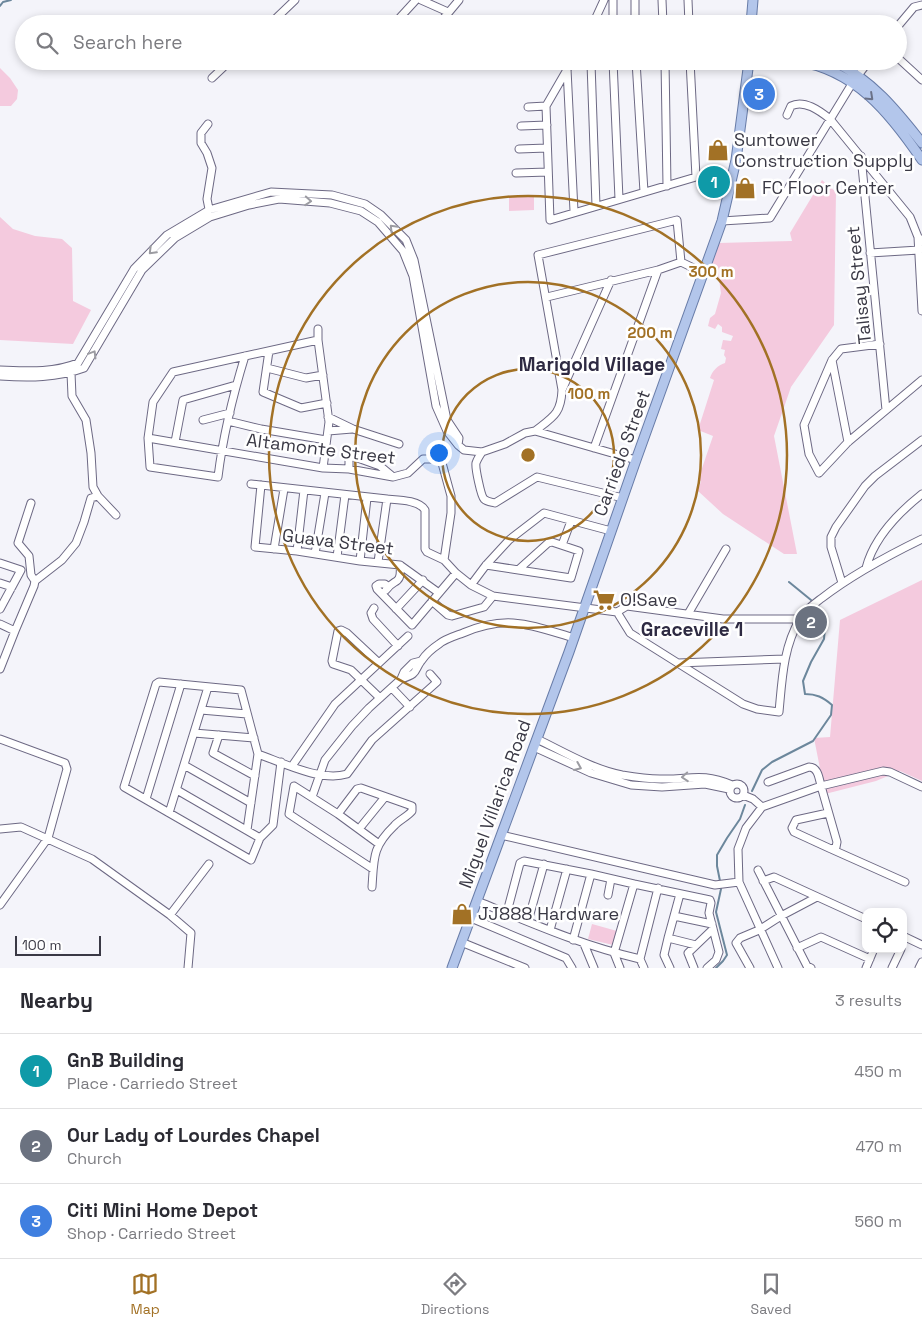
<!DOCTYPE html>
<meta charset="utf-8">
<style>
:root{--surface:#fff;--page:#f7f7f7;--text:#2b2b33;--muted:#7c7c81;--line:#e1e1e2;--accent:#a27125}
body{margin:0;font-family:"Space Grotesk",sans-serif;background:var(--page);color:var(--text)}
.controls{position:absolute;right:15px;bottom:15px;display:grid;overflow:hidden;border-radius:10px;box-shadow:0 2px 8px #0003}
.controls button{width:45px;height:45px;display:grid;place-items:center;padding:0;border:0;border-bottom:1px solid var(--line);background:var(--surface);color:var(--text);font:25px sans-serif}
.scale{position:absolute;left:15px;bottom:12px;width:86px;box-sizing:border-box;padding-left:5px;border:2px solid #3a3945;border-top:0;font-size:14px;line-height:18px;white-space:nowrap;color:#3a3945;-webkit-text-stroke:4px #fff;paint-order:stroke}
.you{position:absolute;left:438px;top:452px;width:18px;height:18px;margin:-12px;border:4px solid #fff;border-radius:50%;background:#1a73e8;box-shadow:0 0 0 8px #1a73e833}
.badge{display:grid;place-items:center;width:32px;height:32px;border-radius:50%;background:var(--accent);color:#fff;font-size:16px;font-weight:700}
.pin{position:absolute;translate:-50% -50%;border:2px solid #fff;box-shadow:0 1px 5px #0006}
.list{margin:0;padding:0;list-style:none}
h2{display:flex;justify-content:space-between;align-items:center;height:65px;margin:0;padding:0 20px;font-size:21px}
h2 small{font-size:16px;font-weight:400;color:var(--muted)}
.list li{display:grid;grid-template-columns:32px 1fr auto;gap:15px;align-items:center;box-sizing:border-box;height:75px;padding:0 20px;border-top:1px solid var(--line)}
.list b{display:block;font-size:19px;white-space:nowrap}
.list p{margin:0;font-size:16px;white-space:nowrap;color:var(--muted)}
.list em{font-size:16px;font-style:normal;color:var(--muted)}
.icon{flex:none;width:28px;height:28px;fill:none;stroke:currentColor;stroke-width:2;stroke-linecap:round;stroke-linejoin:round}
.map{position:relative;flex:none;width:922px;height:968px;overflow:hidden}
.search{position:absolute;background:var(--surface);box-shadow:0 2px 8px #0003;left:15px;right:15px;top:15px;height:55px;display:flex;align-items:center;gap:12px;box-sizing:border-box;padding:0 18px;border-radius:28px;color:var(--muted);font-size:19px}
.sheet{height:290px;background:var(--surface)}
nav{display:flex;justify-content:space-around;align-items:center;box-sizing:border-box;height:70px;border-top:1px solid var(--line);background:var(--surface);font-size:14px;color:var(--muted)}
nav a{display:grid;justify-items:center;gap:2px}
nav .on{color:var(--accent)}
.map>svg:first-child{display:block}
.green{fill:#f4cade}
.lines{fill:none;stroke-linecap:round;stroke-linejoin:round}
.stream{stroke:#6c879c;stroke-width:2}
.minor-casing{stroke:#6d6984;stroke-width:9}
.major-casing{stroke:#687ca8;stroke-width:11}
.minor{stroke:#fff;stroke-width:7}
.major{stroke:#b3c6eb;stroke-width:9}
.oneway{stroke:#6a7187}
.oneway2{stroke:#9c9ca2}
.ring{fill:none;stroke:#a27125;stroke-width:2.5}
.labels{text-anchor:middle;stroke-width:5;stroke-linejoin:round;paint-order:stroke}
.poi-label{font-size:18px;fill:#3a3945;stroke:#fff;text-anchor:start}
.street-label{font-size:18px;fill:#3a3945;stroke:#fff}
.neighbourhood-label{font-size:19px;font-weight:bold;fill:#2e2a42;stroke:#fff}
.centre{fill:#a27125;stroke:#fff;stroke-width:2.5}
.ring-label{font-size:15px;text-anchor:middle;font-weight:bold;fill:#a27125;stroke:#fff;stroke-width:5;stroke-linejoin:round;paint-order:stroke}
</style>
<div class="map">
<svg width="922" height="968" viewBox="0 0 922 968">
<rect width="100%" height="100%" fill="#f4f4fa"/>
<path class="green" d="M0,68L10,78L18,90L17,99L11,106H0Z
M822,180L836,192L834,325L791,387L774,436L797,554H784L723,514L698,491L701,481L698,480L713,436L698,430L714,380L710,378C712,371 718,365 725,363L726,358L724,355L725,350L721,349L723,340L731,341L733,336L722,332V327L718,324L715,329L708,326L710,318L715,314L721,293L718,273L711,268L719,243L792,241L790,233Z
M534,195V210L509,211V196Z
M0,217L13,229L35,236L62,239L72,248L73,301L91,310L73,344L0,340Z
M922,580V781L900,771L876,781L825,794L814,738L830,737L840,620Z
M592,924L617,931L613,945L588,939Z"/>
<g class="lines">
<path class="stream" d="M0,6L3,2L11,0
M789,582L811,600
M752,791L762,770L772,762L813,741L831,715L832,705C823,697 816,694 805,694L803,681L811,662L824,639L826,615L819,607
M720,881L717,866V855L727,838L740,819L745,805
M716,968L723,961L727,955L716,912L721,889"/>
<g class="minor-casing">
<path id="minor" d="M421,0L448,12
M613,0V24
M635,0V24
M662,0L663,24
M688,0L689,24
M270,24L295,0
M394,24L416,0
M439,24L459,0
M593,24L604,0
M898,26L914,7L922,5
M898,58L922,80
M572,61L546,106L550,220L696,177L690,61
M613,61L619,199
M636,61L644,192
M665,61L667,186
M572,62L591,63L638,61
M591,63L596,206
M567,69L574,211
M212,78L230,61
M528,107L546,106
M787,115L791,106C804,99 820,111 830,119L910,217L918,237L922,241
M208,124L201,133V143L207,153L212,168L207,199L210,214
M521,126L547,125
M519,149L547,148
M861,156L886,410
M516,173L548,172
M722,221L770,218L853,82L869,61
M918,237L922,311
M870,253L919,250
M547,297L658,270L681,262L704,273
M318,329V340L329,422L323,468
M880,344L841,349L832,360L804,425L809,454L819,473L848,442L922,380
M269,351L263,392L301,408L327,403
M245,356C233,395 223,436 218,477L150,467L148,438L153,402L173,372L318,340
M832,360L848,442
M267,368L306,378L323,375
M0,370C27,371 53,373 78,363L134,269L167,235L209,210L271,192L332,195L365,204L381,215L406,240L414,260L447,420L459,438L458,445L464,450L482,452L505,444L525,433L535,431L636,460
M71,373L72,396L86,420L91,453L93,487L98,496
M0,376C29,378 57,378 84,368L142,270L175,238L210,217L249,205L279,199L330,203L361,211L378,222L403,251L413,276L436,406L447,431L458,445
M562,390L611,280
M328,417L353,429L399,444
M203,420L230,413
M228,421L261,429L326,440
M328,431L352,429
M535,431C553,417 561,414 562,390L538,255L677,220L681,262
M148,438L323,468L349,469L393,477L408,473L423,459H437L442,463L451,496V513L444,560L456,573L471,585L493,596L617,612L627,606L723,619H800
M175,442L183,400L236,385
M594,448L658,270
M482,452C480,455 477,460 476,463C475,468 481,496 484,499C487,502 491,502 495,503L537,477L623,498
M349,469V460L352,456L380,466L392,476
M251,484L387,499C398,500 419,500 425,510V549L427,552L444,560
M261,485L255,547L297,551L360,561L400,565L439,593
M562,545L571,521
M274,549L284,489
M297,551L304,490
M315,554L325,493
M337,557L345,495
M360,561L367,498
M378,562L387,499
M0,563L21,570L0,609
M486,565L571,578L579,551L552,542L548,543L518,570
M866,568C874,537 898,513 922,494
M35,581L62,560L76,543L84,522L91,498L98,496L116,515
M0,583L12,587
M842,583L831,547V537L836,527L865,486L875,476L922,440
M471,585L486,565L509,540L544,513L611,531
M387,587L385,584H379L376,586L377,589L412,625L456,573
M386,590C394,578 402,586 400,565
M432,601L448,615L452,616L484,607L493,596
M374,608L371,613L373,619L398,646
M396,609L423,580
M617,612L630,633L743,704L757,709L779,712C782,681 783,647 800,619C805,610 814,604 822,598C853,574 887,556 922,539
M688,614L726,549
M0,624L15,631L0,669
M15,631L34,586L35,581L31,575L29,556L18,543L31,503
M379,663L347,633L341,630L338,631L332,661L333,664L351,670L380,698
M678,663L785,659
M401,679C420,673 413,671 422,660C426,654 433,648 439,644C445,639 455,636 463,633C508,614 530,625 574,638
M392,688L410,707
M201,710L247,714
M194,733L254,738
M219,735L213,753L255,776
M0,739L65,763L67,769L48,838L0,905
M537,739C564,752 592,769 622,775C634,777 648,779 660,779C690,780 701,772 732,785
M534,747L591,773L631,785L662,787L705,784L729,789
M258,754C283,763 321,782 347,774L372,740L437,682L430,674
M184,765L251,803
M292,766L335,704L408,636
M768,782L809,767C818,767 819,778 821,786L762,807L746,828L738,849L739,882L778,968
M730 791a7 7 0 1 1 14 0a7 7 0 1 1-14 0Z
M177,790L260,838
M743,795L753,799L762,807
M312,797L325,760L352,726L369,708L401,679L404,672L413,663L421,661
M146,799L181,684
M169,813L208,687
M828,813L796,820L792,828L794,832L831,849
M338,814L357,789L361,788L412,806V811C407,817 399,820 394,826C372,847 374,859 372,887
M0,829L21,827L92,859L170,915L191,933L188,968
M359,829L385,797
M247,830L258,754L241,690L159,682L156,684L124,787L251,860L260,838L273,825L281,762
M501,835L715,885L739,882
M373,869L289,814L294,786L338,814L379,844
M758,870L807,966L811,968
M763,881L774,877L866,919
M905,882L831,849L836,847L837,842L821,786L883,771L890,772L922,787
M634,884L710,900L711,903L709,913L719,952L716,960L707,968
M608,895L611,879
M477,901C531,923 583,946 640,959L644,968
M507,912L520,863L524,861L591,874
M170,915L209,864
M674,916L712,924
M471,918L566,958L572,968
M528,921L544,864
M550,930L567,869
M903,936L922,945
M668,938L680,894
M573,940L591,874L634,884L614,953L620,968
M461,942L525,968
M584,944L594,968
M797,948L821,937L870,959
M640,959L658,888
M670,968L664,955L668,938L696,945
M694,968L688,953L713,929
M750,968L736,943L740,938L759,930L781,916L817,897
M866,968L874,949
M892,968L901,949
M919,968L922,962"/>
</g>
<g class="major-casing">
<path id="major" d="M751,24L753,0
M796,61C855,69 890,113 922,160
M833,61C872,80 896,110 922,143
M452,968L569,652L636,460L722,221L736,160L749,61"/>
</g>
<use href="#minor" class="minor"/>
<use href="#major" class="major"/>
</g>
<defs><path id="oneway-chevron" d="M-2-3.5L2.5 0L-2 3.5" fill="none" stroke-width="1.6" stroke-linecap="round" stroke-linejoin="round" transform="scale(1.25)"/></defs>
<use class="oneway" href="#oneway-chevron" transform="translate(870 97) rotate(43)"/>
<g class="oneway2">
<use href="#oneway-chevron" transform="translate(308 201) rotate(4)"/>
<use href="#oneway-chevron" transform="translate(393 228) rotate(-135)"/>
<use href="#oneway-chevron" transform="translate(152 251) rotate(135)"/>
<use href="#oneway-chevron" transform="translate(93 354) rotate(-59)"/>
<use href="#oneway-chevron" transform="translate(578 767) rotate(23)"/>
<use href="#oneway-chevron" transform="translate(685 777) rotate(176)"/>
</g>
<g class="ring">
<circle cx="528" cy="455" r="86"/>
<circle cx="528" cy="455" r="173"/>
<circle cx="528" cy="455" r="259"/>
</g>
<defs>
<g id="shop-bare" transform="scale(1.725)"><path d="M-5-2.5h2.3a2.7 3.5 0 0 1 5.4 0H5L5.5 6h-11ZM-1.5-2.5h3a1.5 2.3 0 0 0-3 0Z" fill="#a27125" stroke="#fff" stroke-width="2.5" paint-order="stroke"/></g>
<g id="supermarket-bare" transform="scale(1.725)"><path d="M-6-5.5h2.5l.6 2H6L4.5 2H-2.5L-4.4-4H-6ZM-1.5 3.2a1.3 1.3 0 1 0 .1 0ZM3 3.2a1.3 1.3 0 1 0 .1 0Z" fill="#a27125" stroke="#fff" stroke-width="2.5" paint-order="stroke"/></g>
</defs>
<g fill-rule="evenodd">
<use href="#shop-bare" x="718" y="150"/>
<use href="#shop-bare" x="745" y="188"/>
<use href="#supermarket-bare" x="604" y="600"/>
<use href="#shop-bare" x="462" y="914"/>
</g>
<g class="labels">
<g class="poi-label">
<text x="734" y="146">Suntower<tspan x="734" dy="21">Construction Supply</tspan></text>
<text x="762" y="194">FC Floor Center</text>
<text x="620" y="606">O!Save</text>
<text x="478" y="920">JJ888 Hardware</text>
</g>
<g class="street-label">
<text transform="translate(859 285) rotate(-96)" y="6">Talisay Street</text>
<text transform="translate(321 449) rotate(7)" y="6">Altamonte Street</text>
<text transform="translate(622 453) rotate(-70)" y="6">Carriedo Street</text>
<text transform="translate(338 542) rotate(7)" y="6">Guava Street</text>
<text transform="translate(495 804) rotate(-70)" y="6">Miguel Villarica Road</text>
</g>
<g class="neighbourhood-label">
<text x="592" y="371">Marigold Village</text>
<text x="692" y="636">Graceville 1</text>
</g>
</g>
<circle cx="528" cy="455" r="8" class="centre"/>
<g class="ring-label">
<text x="711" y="277">300 m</text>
<text x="650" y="338">200 m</text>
<text x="589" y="399">100 m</text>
</g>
</svg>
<div class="controls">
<button><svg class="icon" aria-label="locate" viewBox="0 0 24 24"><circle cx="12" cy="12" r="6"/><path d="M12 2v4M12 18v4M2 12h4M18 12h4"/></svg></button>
</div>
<div class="scale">100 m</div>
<div class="you"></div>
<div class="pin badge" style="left:714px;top:182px;background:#0f9aa8">1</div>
<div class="pin badge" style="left:811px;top:622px;background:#6b7280">2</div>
<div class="pin badge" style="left:759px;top:94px;background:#3f7fe0">3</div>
<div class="search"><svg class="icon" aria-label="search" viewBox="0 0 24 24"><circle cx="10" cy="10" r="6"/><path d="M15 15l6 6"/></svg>Search here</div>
</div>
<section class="sheet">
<h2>Nearby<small>3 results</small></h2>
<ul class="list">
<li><span class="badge" style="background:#0f9aa8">1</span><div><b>GnB Building</b><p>Place · Carriedo Street</p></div><em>450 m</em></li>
<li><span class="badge" style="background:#6b7280">2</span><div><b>Our Lady of Lourdes Chapel</b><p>Church</p></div><em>470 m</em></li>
<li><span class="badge" style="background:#3f7fe0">3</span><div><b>Citi Mini Home Depot</b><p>Shop · Carriedo Street</p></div><em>560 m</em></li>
</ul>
</section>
<nav>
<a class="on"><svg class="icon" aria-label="map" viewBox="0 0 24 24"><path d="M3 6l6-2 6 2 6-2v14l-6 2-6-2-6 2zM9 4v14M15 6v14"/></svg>Map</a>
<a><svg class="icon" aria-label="directions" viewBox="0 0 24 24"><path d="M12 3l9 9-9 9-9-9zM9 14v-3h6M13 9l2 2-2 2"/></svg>Directions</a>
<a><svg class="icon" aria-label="saved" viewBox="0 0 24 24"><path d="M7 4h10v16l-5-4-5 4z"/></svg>Saved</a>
</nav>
